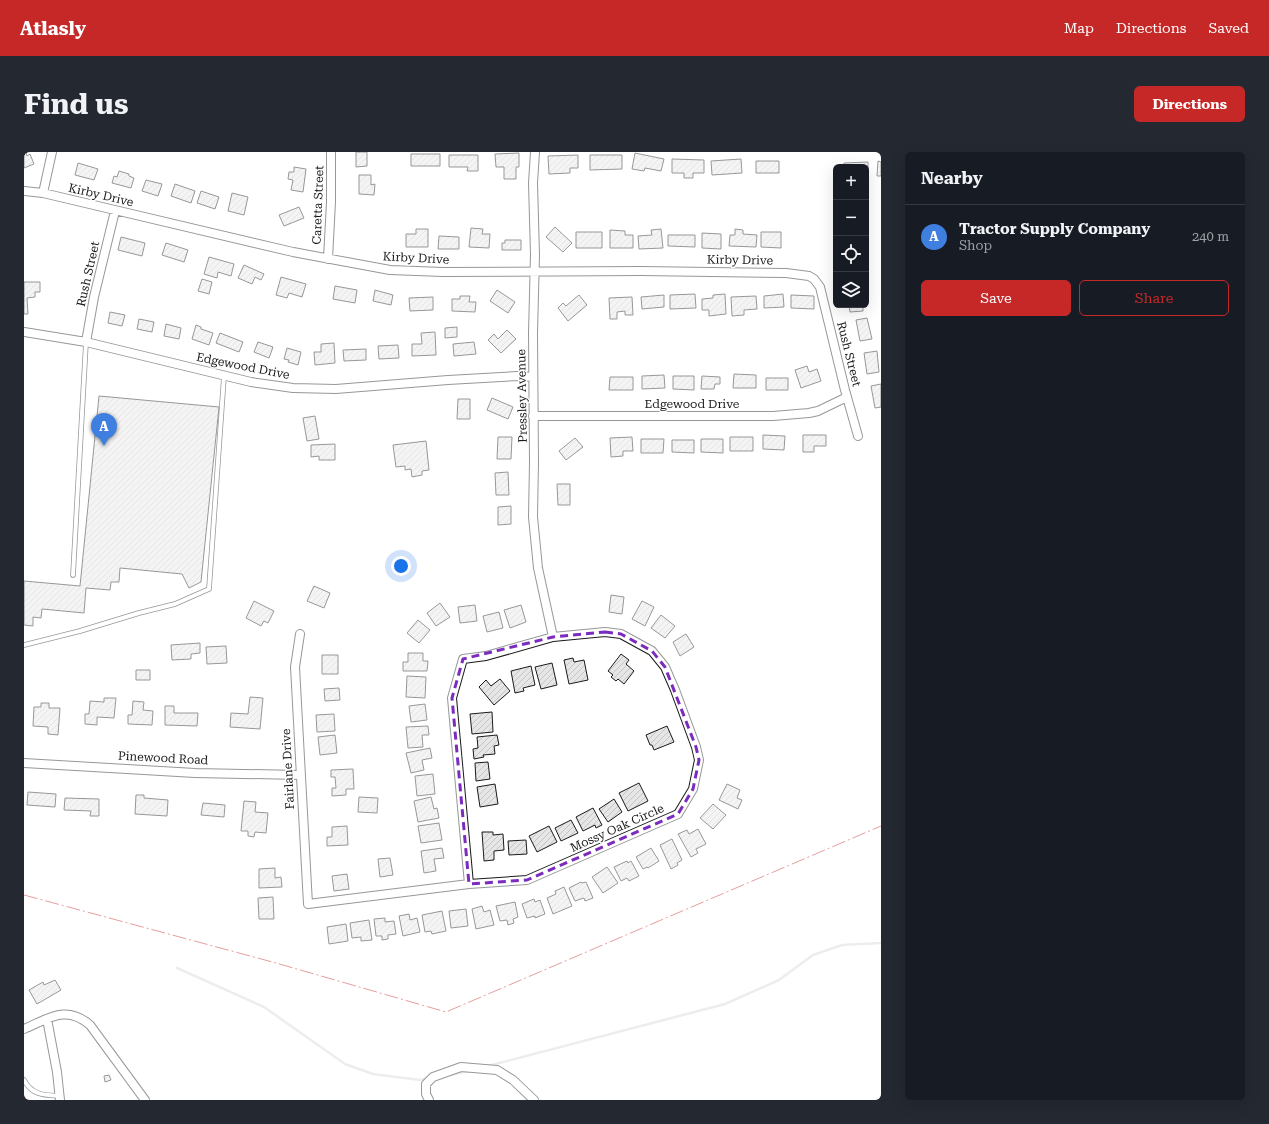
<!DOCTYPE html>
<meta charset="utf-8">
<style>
:root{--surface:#171b24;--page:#242831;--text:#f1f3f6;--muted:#9ea1a6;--line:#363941;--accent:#c62828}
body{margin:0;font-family:"Roboto Serif",serif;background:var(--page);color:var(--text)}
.controls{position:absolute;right:12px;top:12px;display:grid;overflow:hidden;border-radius:6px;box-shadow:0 4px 16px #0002}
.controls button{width:36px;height:36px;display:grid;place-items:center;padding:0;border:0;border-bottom:1px solid var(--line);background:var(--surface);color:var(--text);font:20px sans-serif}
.you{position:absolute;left:377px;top:414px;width:14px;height:14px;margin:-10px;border:3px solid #fff;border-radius:50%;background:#1a73e8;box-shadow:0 0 0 6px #1a73e833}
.badge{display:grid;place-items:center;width:26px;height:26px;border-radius:50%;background:var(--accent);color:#fff;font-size:13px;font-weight:700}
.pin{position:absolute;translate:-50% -33px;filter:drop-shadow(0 1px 2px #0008)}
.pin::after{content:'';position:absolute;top:21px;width:14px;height:12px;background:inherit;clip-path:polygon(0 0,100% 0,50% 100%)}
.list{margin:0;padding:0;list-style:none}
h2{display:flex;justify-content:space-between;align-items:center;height:52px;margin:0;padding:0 16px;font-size:17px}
h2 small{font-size:13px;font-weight:400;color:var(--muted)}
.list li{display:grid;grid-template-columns:26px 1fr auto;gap:12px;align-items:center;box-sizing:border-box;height:64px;padding:0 16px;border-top:1px solid var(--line)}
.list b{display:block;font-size:15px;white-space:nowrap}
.list p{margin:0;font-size:13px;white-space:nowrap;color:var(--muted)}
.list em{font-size:13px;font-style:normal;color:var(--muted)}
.actions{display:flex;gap:8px;padding:12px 16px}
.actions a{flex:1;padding:9px 0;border:1px solid var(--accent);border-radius:6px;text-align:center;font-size:14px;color:var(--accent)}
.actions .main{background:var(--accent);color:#fff}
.icon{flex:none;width:22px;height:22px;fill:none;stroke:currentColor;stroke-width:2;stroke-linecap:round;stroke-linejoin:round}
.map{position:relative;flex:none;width:857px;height:948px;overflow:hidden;border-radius:6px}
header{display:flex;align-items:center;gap:24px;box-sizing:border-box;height:56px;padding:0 20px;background:var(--accent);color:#fff}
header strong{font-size:19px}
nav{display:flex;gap:22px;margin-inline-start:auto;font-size:14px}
.intro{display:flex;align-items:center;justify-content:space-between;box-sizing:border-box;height:96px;padding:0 24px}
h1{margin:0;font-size:28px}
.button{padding:10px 18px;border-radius:6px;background:var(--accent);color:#fff;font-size:14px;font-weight:700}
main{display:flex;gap:24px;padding:0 24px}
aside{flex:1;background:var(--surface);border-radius:6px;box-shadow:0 4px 16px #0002}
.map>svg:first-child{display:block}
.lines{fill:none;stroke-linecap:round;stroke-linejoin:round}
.stream{stroke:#d7d7d7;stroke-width:2.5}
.building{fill:url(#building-hatch);stroke:#1a1a1a}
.service-casing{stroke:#1a1a1a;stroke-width:5.5}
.minor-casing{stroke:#1a1a1a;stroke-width:10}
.service{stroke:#fff;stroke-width:4}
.minor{stroke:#fff;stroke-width:8}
.power{stroke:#c62828;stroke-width:1;stroke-dasharray:14 3 2 3;stroke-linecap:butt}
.marked{fill:none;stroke:#7b2cbf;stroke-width:3;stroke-dasharray:8 5;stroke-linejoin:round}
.labels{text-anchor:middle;stroke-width:3;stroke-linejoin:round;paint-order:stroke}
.street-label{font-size:12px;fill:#1a1a1a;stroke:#fff}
</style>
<header>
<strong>Atlasly</strong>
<nav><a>Map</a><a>Directions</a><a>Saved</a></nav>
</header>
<div class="intro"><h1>Find us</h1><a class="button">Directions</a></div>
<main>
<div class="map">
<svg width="857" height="948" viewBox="0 0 857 948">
<defs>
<pattern id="building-hatch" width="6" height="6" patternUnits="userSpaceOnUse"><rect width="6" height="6" fill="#e6e6e6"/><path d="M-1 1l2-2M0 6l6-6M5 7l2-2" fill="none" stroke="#c5c5c5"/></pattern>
</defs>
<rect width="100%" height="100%" fill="#fff"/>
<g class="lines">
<path class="stream" d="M153,816L240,855L321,912L349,922L396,928L404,926
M464,914L701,852L755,828L789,803L818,793L857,791
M425,923L446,919"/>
</g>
<path class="building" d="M0,0H2L3,4L6,2L10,12L0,16Z
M332,0H343V14L332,15Z
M495,1V15H492V27H480V15H472L471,2Z
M611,1L640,7L637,19L621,16L620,19L608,17Z
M387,2H416V14H387Z
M425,3H454V19H443L444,15H425Z
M554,3V16H546V21L525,22L524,4Z
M566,3H598V17L566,18Z
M648,7L680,8V21H669V26H660V21H648Z
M717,7L718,21L688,23L687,9Z
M732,9H755V21H732Z
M854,9L857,10V24H853Z
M844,10V24H842V15H820V11Z
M54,11L74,17L70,28L51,23Z
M270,15L282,17L279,40L267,38L269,28L264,27L265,20H270Z
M95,19L105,22V24L110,26L107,36L88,31L90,24L93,25Z
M335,23H347V33L351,32L350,43L335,42Z
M122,28L138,32L134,44L118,39Z
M151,32L171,39L167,51L147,44Z
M177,39L195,45L191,57L173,51Z
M208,41L224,45L220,63L204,59Z
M275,55L280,66L260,74L255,63Z
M531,75L548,91L539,100L522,85Z
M447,76L459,77L458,82H466L465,96L445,95Z
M392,77H404V95H382V82H392Z
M637,77L639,96L615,97L614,84L628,83L627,78Z
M711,77L719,78V82L733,83L732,95L705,94L706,83H711Z
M586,78L601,79V83H609V96H586Z
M552,80H578V96H552Z
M737,80H757V96L737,95Z
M678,81L697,82V97L678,96Z
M644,83H671V95L644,94Z
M415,84L435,85V97H414Z
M97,85L121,91L118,104L94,98Z
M481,88H497V98H478V91H481Z
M142,91L164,98L160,110L138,103Z
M185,105L210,112L207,124L194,120L193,126L180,122Z
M220,113L240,122L237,128L231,125L228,132L214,126Z
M257,125L282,132L278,145L265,141L263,146L252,143Z
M178,127L188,130L185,142L174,139Z
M0,130H16V140H11V145L3,146L4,162H0Z
M311,134L333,138L331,151L309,147Z
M351,138L369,143L367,153L349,149Z
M473,138L491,150L484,161L466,149Z
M671,142L672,156L646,157V143Z
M701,142L702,162L685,164V158H678V147L689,146V143Z
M759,142L760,155L740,156V144Z
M555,143L563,153L544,169L534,156L539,151L542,154Z
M640,143V155L618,157L617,145Z
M767,143L790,144V157L767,156Z
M436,144H446L445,150H452L451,160L428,159V147H436Z
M732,144L733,157L720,158V163L708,164L707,145Z
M409,145V158L386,159L385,146Z
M608,145L609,163H601V159L593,160V167H586L585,146Z
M825,153H839V159L826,160Z
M86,160L101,163L98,174L84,171Z
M843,166L848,187L836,189L832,168Z
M115,167L130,170L128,180L113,177Z
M142,172L157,176L155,187L140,184Z
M172,173L177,175V177L189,181L185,193L168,187Z
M433,175V185L421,186V176Z
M483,178L492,187L477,201L464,188L470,182L474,187Z
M411,180L412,203L388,204V192H398L397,181Z
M196,181L219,190L215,200L192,191Z
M234,190L249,195L245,206L230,200Z
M450,190L452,202L430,204L429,192Z
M310,191L311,211L291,213L290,200H297V192Z
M374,193L375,206L355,207L354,194Z
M263,196L277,200L274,213L264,210L265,208L260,207Z
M342,197V208L320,209L319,198Z
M853,199L855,220L843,222L840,201Z
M783,214L785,220L793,217L797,229L777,236L771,218Z
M710,222L732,223V236H709Z
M640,223L641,236L618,237V224Z
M649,224H670V238L649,237Z
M678,224L696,225V232H691L690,237H677Z
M586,225H609V238H585Z
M742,226H764V238H742Z
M857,232V255L851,256L847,234Z
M75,244L195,255L177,430L165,436L158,422L96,416L95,430H87L86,438L62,436L60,461L18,457L17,466L9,465V474L0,473V429L56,434Z
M468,246L489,255L484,267L463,258Z
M434,247H446V267H433Z
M291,264L295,287L283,289L279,266Z
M739,283L761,284L760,298L739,297Z
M779,283H802V294H790V300H779Z
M474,285H488L487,307H473Z
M608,285L609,299H599V304L587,305L586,286Z
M706,285H729V299H706Z
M551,286L559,295L542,308L535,299Z
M617,287H640L639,301H617Z
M677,287H699V301L677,300Z
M648,288H670V301L648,300Z
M402,289L405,318L398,319V323L388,325L387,317L381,318V314L372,315L369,293Z
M311,292V308H295V304L287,305V293Z
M484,320L485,343H472L471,321Z
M533,332H546V353H534Z
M487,354V372L474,373V355Z
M290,434L306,441L300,456L283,449Z
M587,443L600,445L598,462L585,460Z
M230,449L250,459L244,471L240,469L237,474L222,466Z
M618,449L630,455L621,474L608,467Z
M416,451L426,465L412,474L403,461Z
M451,453L453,469L436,471L434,455Z
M497,453L502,470L486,476L480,458Z
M475,460L479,476L463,480L459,464Z
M637,463L651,474L641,486L627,476Z
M394,468L406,478L395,491L383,481Z
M662,482L670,495L656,504L649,490Z
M176,491V501L167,502V507L148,508L147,493Z
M202,494L203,511L183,512L182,495Z
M384,501H399V509H404L403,519H379V510H384Z
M597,502L605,508L602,512L610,519L600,532L594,527L592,529L587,525L589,523L584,519Z
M298,503H314V522H298Z
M549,506L550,510L560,508L564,528L545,532L540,508Z
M528,511L533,533L517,537L511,515Z
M507,514L511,533L499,536L500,539L491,541L487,519Z
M112,518H126V528H112Z
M383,524L402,525L401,546L382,545Z
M476,527L486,539L470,553L455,535L462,528L467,534Z
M315,536L316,548L301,549L300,537Z
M226,545L239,546L236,577L206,575L207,561L224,562Z
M80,546H92L90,566L73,565V573L61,572V562H65L66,549L80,550Z
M109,549L120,550L119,558L129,559L128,573L104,572V563H108Z
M17,551H25V556H36L34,583L24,582V575L9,574L10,555H17Z
M401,552L403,568L387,570L385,554Z
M141,554H150V561H174L173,574L141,573Z
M468,560L469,580L448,582L446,562Z
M310,562L311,579L293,580L292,563Z
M404,574L405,583H398L399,595L384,596L382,575Z
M643,574L650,590L630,598L628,593H626L622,583Z
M311,583L313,601L296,603L294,585Z
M473,583L475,593L470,594L471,602L459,603L460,605L450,607L449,597L454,596L453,585Z
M406,596L408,606L398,608L400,618L387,621L382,601Z
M464,610L466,627L452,629L451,611Z
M329,617L330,637H322V643L308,644V636H312L311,625H307V618Z
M409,622L411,642L393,644L391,624Z
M615,631L624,649L604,659L595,641Z
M471,632L474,652L456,655L453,635Z
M703,632L716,638L713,646L718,648L714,657L695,648Z
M4,640L32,642L31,655L3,653Z
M112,643H120V646L144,648L143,664L111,662Z
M335,645L354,646L353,661L334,660Z
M407,645L410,657L413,656L415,666L394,670L390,649Z
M41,646L75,647V664H66L67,659L40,658Z
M590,647L598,660L584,670L575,657Z
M220,649L232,650L231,660L244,661L242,681L231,680L230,685L224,684V679H217Z
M179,651L201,653L200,665L177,663Z
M689,652L702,663L689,677L676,666Z
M569,656L578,673L572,676L571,673L559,679L552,665Z
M547,668L554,681L537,689L531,676Z
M415,671L418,688L397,691L394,674Z
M323,674L324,693L303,694V685H308V675Z
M525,674L533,690L513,700L505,684Z
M674,677L682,692L672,697L674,701L667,705L654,682L663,678L665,682Z
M458,680H469V683L479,682L480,698L470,699V708L460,709Z
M648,687L658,708L653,711L654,713L647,717L636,693Z
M502,688L503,702L485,703L484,689Z
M418,696L420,706L410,707L412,719L400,721L397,699Z
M627,696L635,709L624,716L623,715L619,717L612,705Z
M366,706L369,723L356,725L354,707Z
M603,709L604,711L607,709L615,724L605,729L603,726L597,729L590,715Z
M583,715L594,731L579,741L568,725Z
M251,716V726L257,725L258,735L235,736V717Z
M323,722L325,737L310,739L308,724Z
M557,730L558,731L562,730L569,746L561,749L560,746L551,749L545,736Z
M540,735L548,754L529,762L523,746L532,742L531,739Z
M249,745L250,767H235L234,746Z
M510,747L511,750L516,748L521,762L511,766V764L503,766L498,752Z
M491,750L494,765L489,767L490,771L484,773L483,768L476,769L472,754Z
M458,754L460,760L466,758L470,773L452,777L448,757Z
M442,757L444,774L427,776L425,759Z
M418,759L422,779L408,782L407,779L401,780L398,763Z
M385,762L386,768L393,766L396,780L379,784L375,764Z
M361,766V770L370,769L372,782L364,783V787L358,788V784H352L350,767Z
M345,768L348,788L337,789V785L328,786L326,771Z
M322,772L324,789L305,792L303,775Z
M31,828L37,838L13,852L5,838L19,830L20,833Z
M85,923L87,928L81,930L80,924Z"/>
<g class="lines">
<g class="service-casing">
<path id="service" d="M49,423L62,190
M0,493L56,479L115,461L151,452L185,437L200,224
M0,928C8,943 19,943 35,944"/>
</g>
<g class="minor-casing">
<path id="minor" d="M511,0L509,31L511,103L509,181L510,310L509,365L514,416L529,485
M0,39L19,41L269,100L366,118L419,120L617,119L762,121L785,124L790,127L796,135L821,238L834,284
M19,41L28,0
M304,107L307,50V0
M0,180L62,190L227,230L269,236L312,237L424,228L493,224L509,225
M62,190L70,145L91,59
M509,264H749L785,261L794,259L823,245
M276,482L271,515L284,752L445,732L503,728L654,662L669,637L675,608L672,595L651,538L641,515L628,499L597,482L581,480L529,485L462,504L439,507L428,546L445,732
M0,611L171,621L276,623
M23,867L33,920L36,948
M0,877C24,867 42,852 66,873L121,948
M405,948L402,942V932L409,925L437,915L473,918L489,928L510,948"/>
</g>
<use href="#service" class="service"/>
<use href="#minor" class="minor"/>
<path class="power" d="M0,743L252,811L422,860L857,674"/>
</g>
<path d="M0 0H857V948H0ZM581,480L597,482L628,499L641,515L672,595L675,608L669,637L654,662L503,728L445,732L428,546L439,507L529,485Z" fill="#fff" fill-opacity=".55" fill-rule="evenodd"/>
<path class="marked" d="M581,480L597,482L628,499L641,515L672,595L675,608L669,637L654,662L503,728L445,732L428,546L439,507L529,485Z"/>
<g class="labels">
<g class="street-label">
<text transform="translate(77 43) rotate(13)" y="4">Kirby Drive</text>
<text transform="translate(294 53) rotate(-88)" y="4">Caretta Street</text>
<text transform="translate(392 106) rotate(3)" y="4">Kirby Drive</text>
<text transform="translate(716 108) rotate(1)" y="4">Kirby Drive</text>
<text transform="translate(64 122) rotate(-77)" y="4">Rush Street</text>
<text transform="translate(825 202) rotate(76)" y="4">Rush Street</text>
<text transform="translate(219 214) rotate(11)" y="4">Edgewood Drive</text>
<text transform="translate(498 244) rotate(-91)" y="4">Pressley Avenue</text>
<text x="668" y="256">Edgewood Drive</text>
<text transform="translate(139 606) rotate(3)" y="4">Pinewood Road</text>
<text transform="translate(264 617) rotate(-93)" y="4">Fairlane Drive</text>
<text transform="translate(593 676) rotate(-24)" y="4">Mossy Oak Circle</text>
</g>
</g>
</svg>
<div class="controls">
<button>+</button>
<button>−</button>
<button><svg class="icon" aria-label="locate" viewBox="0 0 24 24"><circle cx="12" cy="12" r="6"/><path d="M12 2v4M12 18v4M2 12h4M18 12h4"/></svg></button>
<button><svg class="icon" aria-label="layers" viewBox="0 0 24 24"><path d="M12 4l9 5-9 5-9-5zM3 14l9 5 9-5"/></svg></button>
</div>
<div class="you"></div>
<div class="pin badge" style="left:80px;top:294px;background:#3f7fe0">A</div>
</div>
<aside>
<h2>Nearby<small></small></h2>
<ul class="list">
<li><span class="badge" style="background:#3f7fe0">A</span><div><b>Tractor Supply Company</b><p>Shop</p></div><em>240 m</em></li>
</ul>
<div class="actions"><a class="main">Save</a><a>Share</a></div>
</aside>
</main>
